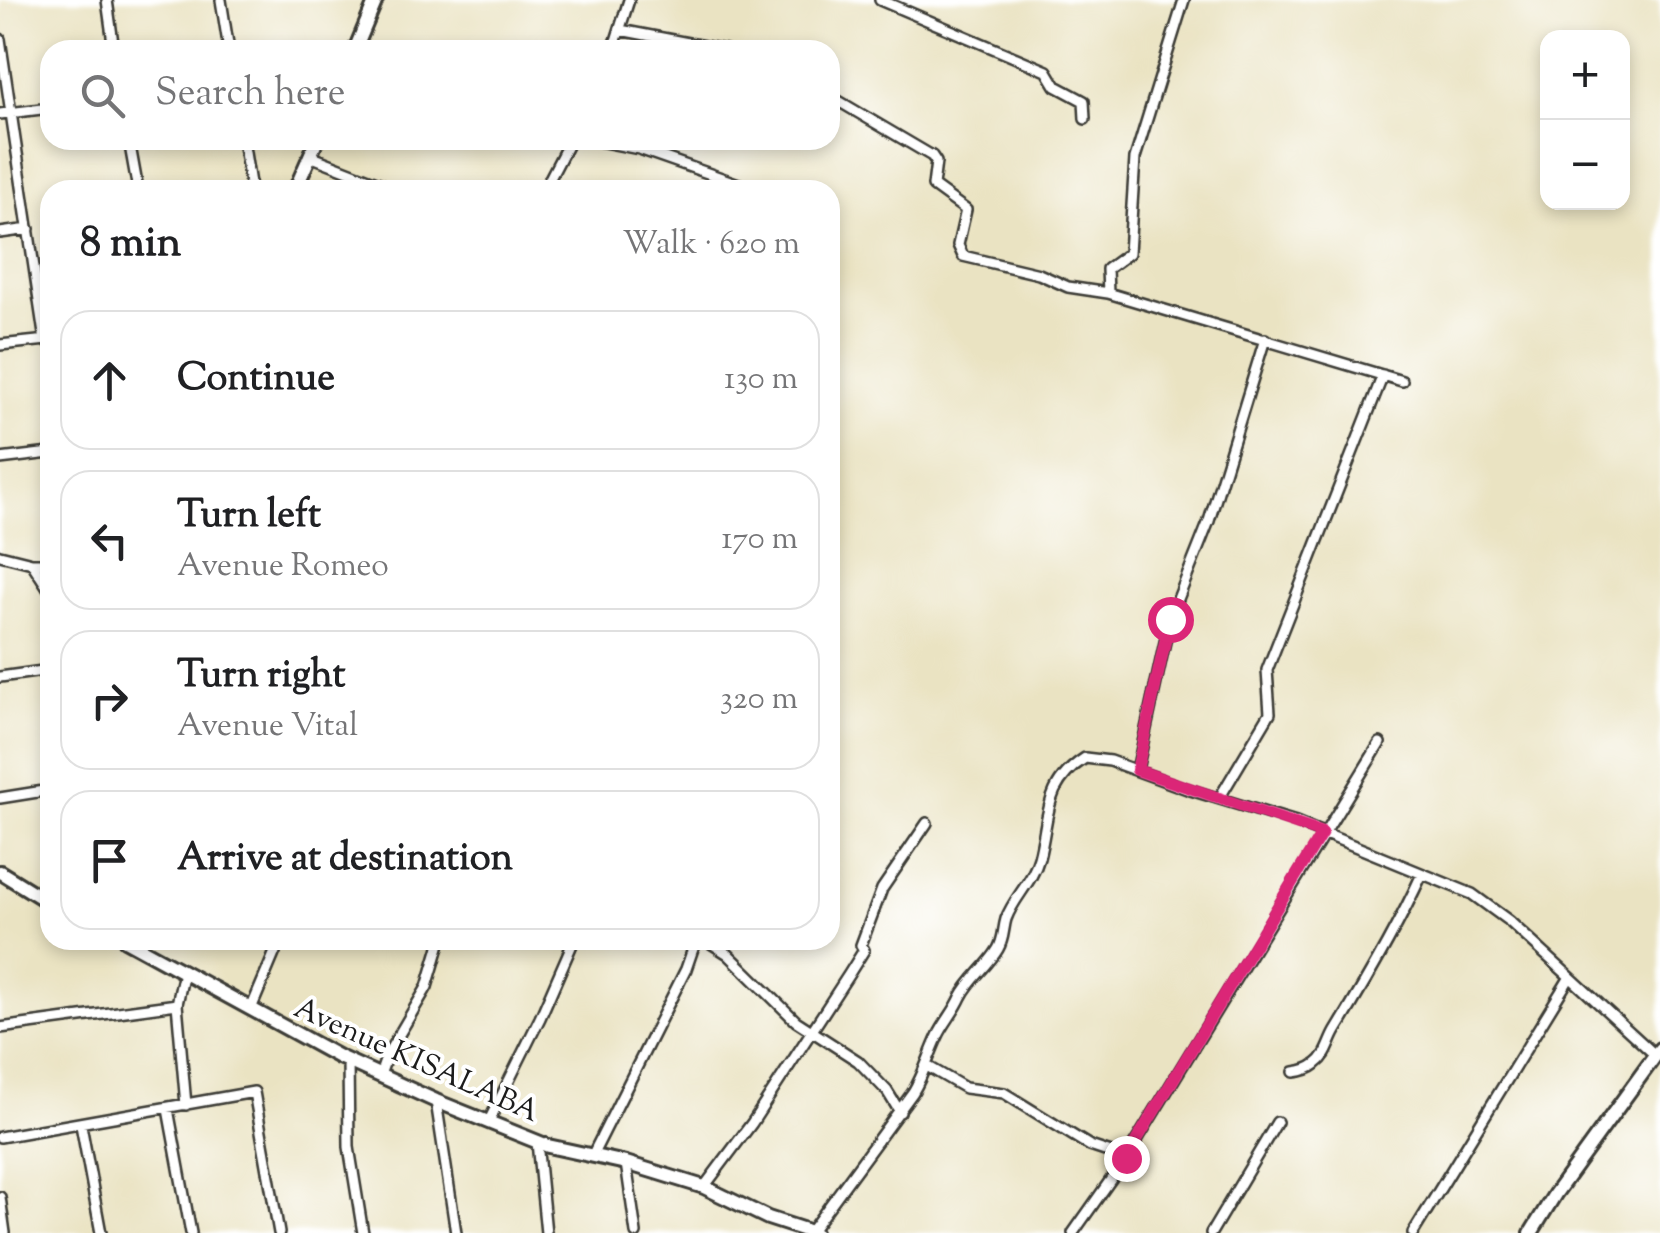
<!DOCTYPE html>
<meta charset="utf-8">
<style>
:root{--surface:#fff;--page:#f6f6f6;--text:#202124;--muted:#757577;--line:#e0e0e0}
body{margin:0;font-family:"Sorts Mill Goudy",serif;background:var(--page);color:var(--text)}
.controls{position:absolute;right:30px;top:30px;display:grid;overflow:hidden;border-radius:20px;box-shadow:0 5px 15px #0003}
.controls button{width:90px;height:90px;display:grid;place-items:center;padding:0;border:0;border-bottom:2px solid var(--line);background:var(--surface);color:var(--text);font:50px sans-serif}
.stop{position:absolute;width:30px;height:30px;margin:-22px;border:8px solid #db2777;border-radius:50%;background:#fff}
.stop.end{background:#db2777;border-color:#fff;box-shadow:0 2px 10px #0008}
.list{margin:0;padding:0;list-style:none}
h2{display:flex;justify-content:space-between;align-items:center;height:130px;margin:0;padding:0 40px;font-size:42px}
h2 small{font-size:32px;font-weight:400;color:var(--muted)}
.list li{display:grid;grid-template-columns:65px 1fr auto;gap:30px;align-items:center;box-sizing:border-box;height:140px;margin:0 20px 20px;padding:0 20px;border:2px solid var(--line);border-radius:30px}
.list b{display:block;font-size:38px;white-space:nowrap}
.list p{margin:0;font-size:32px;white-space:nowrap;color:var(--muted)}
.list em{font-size:32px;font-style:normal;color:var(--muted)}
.icon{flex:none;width:55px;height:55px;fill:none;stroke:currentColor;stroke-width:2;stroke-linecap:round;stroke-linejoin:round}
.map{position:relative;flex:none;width:1660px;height:1233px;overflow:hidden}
.search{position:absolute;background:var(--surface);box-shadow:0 5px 15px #0003;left:40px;top:40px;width:800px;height:110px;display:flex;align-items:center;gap:25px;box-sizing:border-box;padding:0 35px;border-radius:30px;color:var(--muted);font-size:38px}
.panel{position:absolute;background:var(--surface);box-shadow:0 5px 15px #0003;left:40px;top:180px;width:800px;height:770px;border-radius:30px}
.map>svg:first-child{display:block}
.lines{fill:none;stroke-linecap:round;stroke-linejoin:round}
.street-casing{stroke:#3b3a35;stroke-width:14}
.secondary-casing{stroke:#3b3a35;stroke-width:18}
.street{stroke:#fff;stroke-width:9}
.secondary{stroke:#fff;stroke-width:12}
.route{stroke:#db2777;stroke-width:12}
.labels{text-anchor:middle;stroke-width:8;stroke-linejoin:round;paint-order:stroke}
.street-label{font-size:30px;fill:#1c1c1c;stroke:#fff}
</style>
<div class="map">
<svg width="1660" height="1233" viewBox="0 0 1660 1233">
<rect width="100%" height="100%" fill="#fff"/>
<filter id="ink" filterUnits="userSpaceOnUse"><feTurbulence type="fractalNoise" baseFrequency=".01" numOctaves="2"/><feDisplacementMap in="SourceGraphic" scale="20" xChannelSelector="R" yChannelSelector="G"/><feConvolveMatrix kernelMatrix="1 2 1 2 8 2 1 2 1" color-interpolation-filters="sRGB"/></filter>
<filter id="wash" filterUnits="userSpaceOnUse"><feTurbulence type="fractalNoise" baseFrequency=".0048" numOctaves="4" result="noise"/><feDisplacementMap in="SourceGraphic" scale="40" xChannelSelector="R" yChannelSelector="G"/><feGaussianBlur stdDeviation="2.25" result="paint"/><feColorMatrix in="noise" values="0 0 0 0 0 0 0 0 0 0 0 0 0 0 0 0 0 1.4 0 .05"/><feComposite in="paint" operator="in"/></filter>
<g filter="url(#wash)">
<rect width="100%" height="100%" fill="#eae3c2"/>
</g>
<g filter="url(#ink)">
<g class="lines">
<g class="street-casing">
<path id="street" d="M107,0L114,50
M221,0L229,50
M880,0L1047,71L1056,86L1084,101L1085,119
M620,30L725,50
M0,39L45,341
M613,50L629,0
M830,96L932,156L936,162L933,186L966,210L958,245L963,256L1039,274L1068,287L1108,293L1402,381
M0,114L50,108
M129,140L138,190
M243,140L251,190
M558,140H560
M593,140L639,149L756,190
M310,156L397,190
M544,190L570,140
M0,233L29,229
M1108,293L1107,269L1129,253L1135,158L1184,0
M0,345L47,340
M0,459L50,453
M0,555L32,563H50
M32,563L50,591
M0,677L50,670
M1137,770L1170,619L1209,521L1265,339
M1220,797L1270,713L1267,670L1383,375
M0,798L50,790
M706,940L728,954L796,1021L858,1061L887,1091L900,1112
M184,972L177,1004L186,1105
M251,1009L280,940
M0,1028L177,1004
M348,1061L349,1147L363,1233
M927,1066L965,1088L1004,1093L1090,1146L1126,1158
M1294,1072C1302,1071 1310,1069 1316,1064C1328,1055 1329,1043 1336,1031C1367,980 1397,929 1422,874
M380,1075L387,1055L427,987L441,940
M436,1101L456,1233
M168,1109L191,1233
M488,1123L540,1018L574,940
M81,1125L101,1233
M0,1137L254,1092L279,1233
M537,1142L546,1233
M593,1154L686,969L696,940
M626,1163L636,1233
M704,1187L752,1123L849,974L864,950L861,945L882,889L927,823
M0,1197L5,1233
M811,1231L913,1092C924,1074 929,1055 938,1036C944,1023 955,1011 961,997C970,979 988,966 998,949C1004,939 1003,929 1006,919C1014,897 1032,883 1039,858C1050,816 1043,785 1085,758L1110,761L1187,789L1296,822L1472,894L1509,921L1655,1055
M1073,1233L1126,1158L1380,743
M1211,1233L1277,1122
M1413,1233L1570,977"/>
</g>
<g class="secondary-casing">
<path id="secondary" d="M355,50L376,0
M295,190L317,140
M0,872L50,903
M125,940L339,1057L436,1101L548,1146L626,1163L704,1187L768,1218L814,1233
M1531,1233L1555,1194L1660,1049"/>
</g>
<use href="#street" class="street"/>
<use href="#secondary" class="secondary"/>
</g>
</g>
<g class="lines" filter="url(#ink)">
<path class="route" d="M1126,1158L1322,833L1137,770L1170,619"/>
</g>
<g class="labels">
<g class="street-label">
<text transform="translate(417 1059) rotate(24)" y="10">Avenue KISALABA</text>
</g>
</g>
</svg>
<div class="controls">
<button>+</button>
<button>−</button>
</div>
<div class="stop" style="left:1170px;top:619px"></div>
<div class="stop end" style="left:1126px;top:1158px"></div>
<div class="search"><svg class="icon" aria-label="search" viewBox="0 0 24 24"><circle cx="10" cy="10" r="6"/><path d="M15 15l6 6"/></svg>Search here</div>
<section class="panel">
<h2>8 min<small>Walk · 620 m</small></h2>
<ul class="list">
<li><svg class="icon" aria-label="ahead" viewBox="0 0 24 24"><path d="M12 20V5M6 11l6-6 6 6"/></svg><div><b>Continue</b></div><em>130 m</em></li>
<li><svg class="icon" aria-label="left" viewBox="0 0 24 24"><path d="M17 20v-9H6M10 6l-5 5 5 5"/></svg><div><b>Turn left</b><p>Avenue Romeo</p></div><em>170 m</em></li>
<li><svg class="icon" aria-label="right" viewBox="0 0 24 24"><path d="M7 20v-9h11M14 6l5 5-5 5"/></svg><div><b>Turn right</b><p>Avenue Vital</p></div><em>320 m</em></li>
<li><svg class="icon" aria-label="arrive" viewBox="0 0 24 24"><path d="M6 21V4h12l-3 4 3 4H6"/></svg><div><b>Arrive at destination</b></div></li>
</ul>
</section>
</div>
